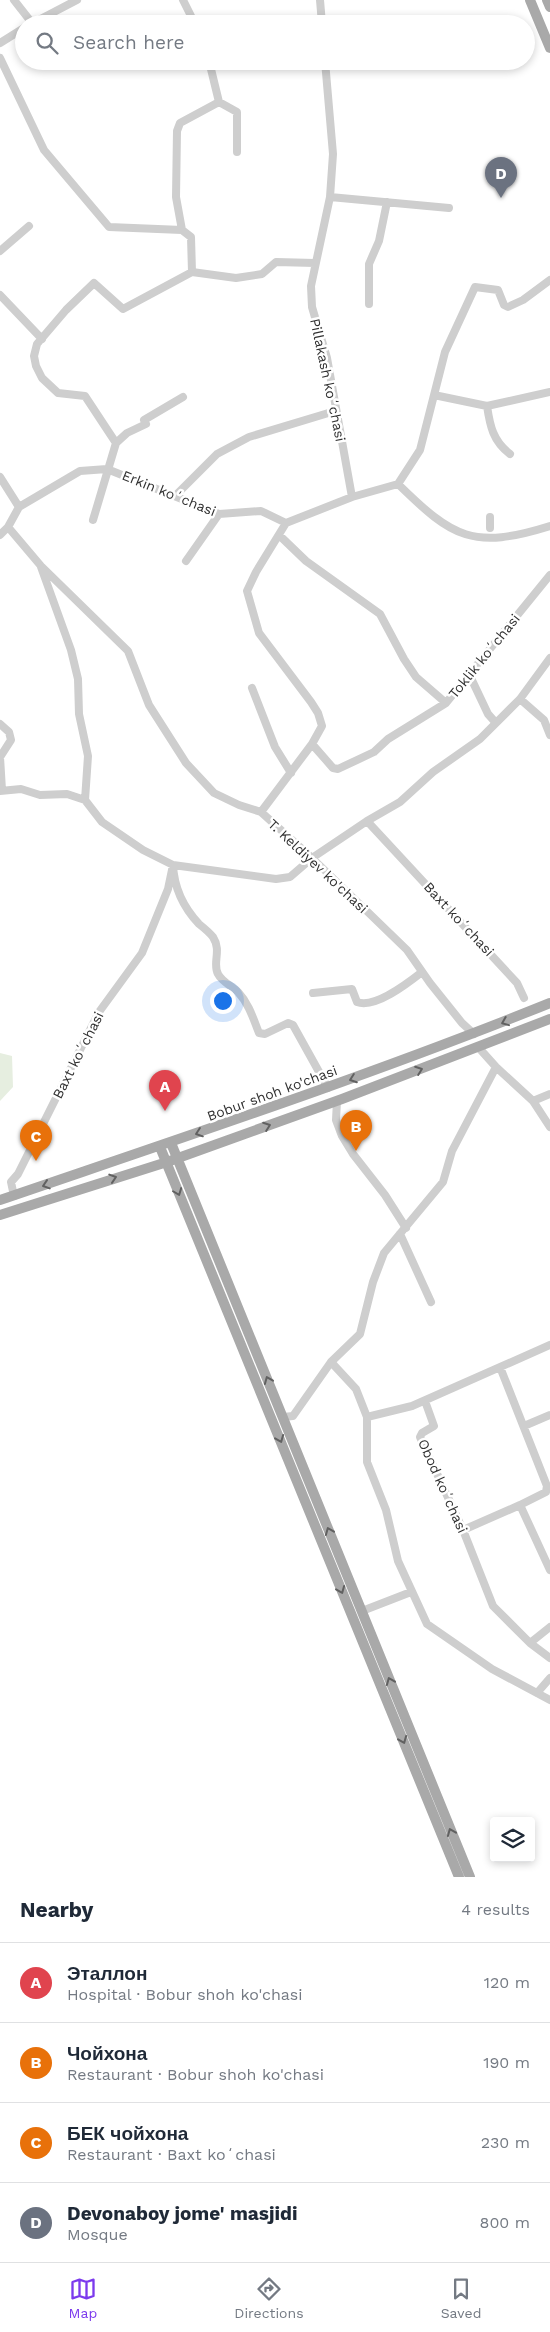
<!DOCTYPE html>
<meta charset="utf-8">
<style>
:root{--surface:#fff;--page:#f2f2f3;--text:#1f2937;--muted:#747a83;--line:#e0e1e3;--accent:#7c3aed}
body{margin:0;font-family:"Work Sans",sans-serif;background:var(--page);color:var(--text)}
.controls{position:absolute;right:15px;bottom:15px;display:grid;overflow:hidden;border-radius:5px;box-shadow:0 2px 8px #0003}
.controls button{width:45px;height:45px;display:grid;place-items:center;padding:0;border:0;border-bottom:1px solid var(--line);background:var(--surface);color:var(--text);font:25px sans-serif}
.you{position:absolute;left:222px;top:1000px;width:18px;height:18px;margin:-12px;border:4px solid #fff;border-radius:50%;background:#1a73e8;box-shadow:0 0 0 8px #1a73e833}
.badge{display:grid;place-items:center;width:32px;height:32px;border-radius:50%;background:var(--accent);color:#fff;font-size:16px;font-weight:700}
.pin{position:absolute;translate:-50% -41px;filter:drop-shadow(0 1px 2px #0008)}
.pin::after{content:'';position:absolute;top:26px;width:18px;height:15px;background:inherit;clip-path:polygon(0 0,100% 0,50% 100%)}
.list{margin:0;padding:0;list-style:none}
h2{display:flex;justify-content:space-between;align-items:center;height:65px;margin:0;padding:0 20px;font-size:21px}
h2 small{font-size:16px;font-weight:400;color:var(--muted)}
.list li{display:grid;grid-template-columns:32px 1fr auto;gap:15px;align-items:center;box-sizing:border-box;height:80px;padding:0 20px;border-top:1px solid var(--line)}
.list b{display:block;font-size:19px;white-space:nowrap}
.list p{margin:0;font-size:16px;white-space:nowrap;color:var(--muted)}
.list em{font-size:16px;font-style:normal;color:var(--muted)}
.icon{flex:none;width:28px;height:28px;fill:none;stroke:currentColor;stroke-width:2;stroke-linecap:round;stroke-linejoin:round}
.map{position:relative;flex:none;width:550px;height:1877px;overflow:hidden}
.search{position:absolute;background:var(--surface);box-shadow:0 2px 8px #0003;left:15px;right:15px;top:15px;height:55px;display:flex;align-items:center;gap:12px;box-sizing:border-box;padding:0 18px;border-radius:28px;color:var(--muted);font-size:19px}
.sheet{height:385px;background:var(--surface)}
nav{display:flex;justify-content:space-around;align-items:center;box-sizing:border-box;height:70px;border-top:1px solid var(--line);background:var(--surface);font-size:14px;color:var(--muted)}
nav a{display:grid;justify-items:center;gap:2px}
nav .on{color:var(--accent)}
.map>svg:first-child{display:block}
.green{fill:#e6eee0}
.lines{fill:none;stroke-linecap:round;stroke-linejoin:round}
.minor{stroke:#cecece;stroke-width:8}
.major{stroke:#a9a9a9;stroke-width:10}
.oneway{stroke:#616161}
.labels{text-anchor:middle;stroke-width:5;stroke-linejoin:round;paint-order:stroke}
.street-label{font-size:14px;fill:#313131;stroke:#fff}
</style>
<div class="map">
<svg width="550" height="1877" viewBox="0 0 550 1877">
<rect width="100%" height="100%" fill="#fff"/>
<path class="green" d="M0,1053L12,1056L13,1087L0,1101Z"/>
<g class="lines">
<path class="minor" d="M14,0L32,23
M183,0L195,24
M320,0L322,24
M31,24L77,0
M0,43L24,28
M0,58L44,150L109,227L182,230L191,237L192,272
M325,61L333,154L330,197L311,286L312,307L327,358L352,497
M219,102L237,112V152
M330,197L449,208
M182,230L176,197L177,131L180,123L219,102L209,61
M0,251L29,226
M0,295L42,339
M369,304V264L379,241L387,202
M434,395L487,406L550,392
M487,406C490,426 493,441 510,454
M116,443L127,433L146,424L144,420L183,397
M0,477L19,507
M398,484C453,538 473,550 550,526
M176,495L217,454L249,437L335,411
M490,517V528
M93,520L116,443L85,396L58,393L42,378L36,366L34,356L37,344L66,310L94,283L123,309L192,272L236,278L262,274L276,262L315,263
M8,527L41,566L128,651L149,705L186,763L214,793L239,805L261,812L312,858L407,950L430,983L462,1023L474,1034
M0,535L8,527L19,507L80,471L107,469L219,514L261,511L286,523L352,497L398,484L420,450L445,352L475,287L498,290L504,305L508,307L523,300L550,280
M279,535L306,561L380,614L404,659L416,677L446,703
M186,561L219,514
M41,567L71,650L78,679L79,714L88,756L85,800
M470,676L488,714L496,723
M252,688L275,747L291,773
M520,699L544,720L550,735
M0,724L9,732L11,740L0,757L2,790
M312,744L333,768L338,769L374,752L388,739L446,703L550,575
M0,791L21,789L40,795L67,794L85,800L102,822L143,850L173,865C174,887 184,908 199,924C204,928 209,932 213,937C222,951 212,963 218,974C222,982 232,986 238,992C249,1004 253,1018 259,1033L265,1034L288,1023L293,1025L328,1088
M261,812L312,744L322,726L318,713L311,702L259,633L247,591L256,572L286,523
M313,993L352,989L357,1002C375,1009 408,983 422,972
M524,998L517,983L367,821L400,802L433,772L480,739L520,699L550,658
M479,1048L496,1067L533,1101L550,1127
M337,1101L336,1120L342,1136L353,1154L385,1195L406,1228
M533,1101L550,1094
M14,1196L11,1182L18,1174L99,1012L142,953L168,889L173,865L276,879L290,877L312,858L367,821
M400,1234L431,1302
M331,1362L356,1389L367,1417V1462L386,1510L398,1561L427,1624L492,1669L550,1700
M500,1367L547,1486L546,1492L520,1505
M425,1401L434,1426L422,1433L420,1437L463,1530L493,1606L530,1643L550,1658
M283,1417L293,1416L331,1362L360,1334L373,1282L384,1253L443,1182L452,1151L496,1067
M367,1417L412,1406L550,1345
M524,1426L550,1415
M463,1530L520,1505L550,1570
M362,1611L411,1592
M530,1643L550,1627
M537,1693L550,1678"/>
<path class="major" d="M530,0L550,48
M547,0L550,7
M171,1143L470,1877
M160,1147L459,1877
M0,1200C184,1137 369,1076 550,1003
M0,1215L167,1162L342,1099L550,1019"/>
</g>
<defs><path id="oneway-chevron" d="M-2-3.5L2.5 0L-2 3.5" fill="none" stroke-width="1.6" stroke-linecap="round" stroke-linejoin="round" transform="scale(1.25)"/></defs>
<g class="oneway">
<use href="#oneway-chevron" transform="translate(505 1022) rotate(158)"/>
<use href="#oneway-chevron" transform="translate(419 1070) rotate(-20)"/>
<use href="#oneway-chevron" transform="translate(353 1079) rotate(160)"/>
<use href="#oneway-chevron" transform="translate(267 1126) rotate(-20)"/>
<use href="#oneway-chevron" transform="translate(199 1133) rotate(161)"/>
<use href="#oneway-chevron" transform="translate(113 1178) rotate(-18)"/>
<use href="#oneway-chevron" transform="translate(46 1185) rotate(162)"/>
<use href="#oneway-chevron" transform="translate(178 1192) rotate(69)"/>
<use href="#oneway-chevron" transform="translate(268 1380) rotate(-112)"/>
<use href="#oneway-chevron" transform="translate(280 1439) rotate(68)"/>
<use href="#oneway-chevron" transform="translate(329 1531) rotate(-112)"/>
<use href="#oneway-chevron" transform="translate(341 1590) rotate(68)"/>
<use href="#oneway-chevron" transform="translate(390 1681) rotate(-112)"/>
<use href="#oneway-chevron" transform="translate(403 1740) rotate(68)"/>
<use href="#oneway-chevron" transform="translate(451 1832) rotate(-112)"/>
</g>
<g class="labels">
<g class="street-label">
<text transform="translate(328 380) rotate(78)" y="5">Pillakash koʻchasi</text>
<text transform="translate(169 493) rotate(22)" y="5">Erkin koʻchasi</text>
<text transform="translate(484 656) rotate(-51)" y="5">Toklik koʻchasi</text>
<text transform="translate(318 866) rotate(43)" y="5">T. Keldiyev ko'chasi</text>
<text transform="translate(459 919) rotate(47)" y="5">Baxt koʻchasi</text>
<text transform="translate(78 1055) rotate(-63)" y="5">Baxt koʻchasi</text>
<text transform="translate(272 1093) rotate(-20)" y="5">Bobur shoh ko'chasi</text>
<text transform="translate(443 1486) rotate(66)" y="5">Obod koʻchasi</text>
</g>
</g>
</svg>
<div class="controls">
<button><svg class="icon" aria-label="layers" viewBox="0 0 24 24"><path d="M12 4l9 5-9 5-9-5zM3 14l9 5 9-5"/></svg></button>
</div>
<div class="you"></div>
<div class="pin badge" style="left:165px;top:1111px;background:#e0444e">A</div>
<div class="pin badge" style="left:356px;top:1151px;background:#e8710a">B</div>
<div class="pin badge" style="left:36px;top:1161px;background:#e8710a">C</div>
<div class="pin badge" style="left:501px;top:198px;background:#6b7280">D</div>
<div class="search"><svg class="icon" aria-label="search" viewBox="0 0 24 24"><circle cx="10" cy="10" r="6"/><path d="M15 15l6 6"/></svg>Search here</div>
</div>
<section class="sheet">
<h2>Nearby<small>4 results</small></h2>
<ul class="list">
<li><span class="badge" style="background:#e0444e">A</span><div><b>Эталлон</b><p>Hospital · Bobur shoh ko'chasi</p></div><em>120 m</em></li>
<li><span class="badge" style="background:#e8710a">B</span><div><b>Чойхона</b><p>Restaurant · Bobur shoh ko'chasi</p></div><em>190 m</em></li>
<li><span class="badge" style="background:#e8710a">C</span><div><b>БЕК чойхона</b><p>Restaurant · Baxt koʻchasi</p></div><em>230 m</em></li>
<li><span class="badge" style="background:#6b7280">D</span><div><b>Devonaboy jome' masjidi</b><p>Mosque</p></div><em>800 m</em></li>
</ul>
</section>
<nav>
<a class="on"><svg class="icon" aria-label="map" viewBox="0 0 24 24"><path d="M3 6l6-2 6 2 6-2v14l-6 2-6-2-6 2zM9 4v14M15 6v14"/></svg>Map</a>
<a><svg class="icon" aria-label="directions" viewBox="0 0 24 24"><path d="M12 3l9 9-9 9-9-9zM9 14v-3h6M13 9l2 2-2 2"/></svg>Directions</a>
<a><svg class="icon" aria-label="saved" viewBox="0 0 24 24"><path d="M7 4h10v16l-5-4-5 4z"/></svg>Saved</a>
</nav>
